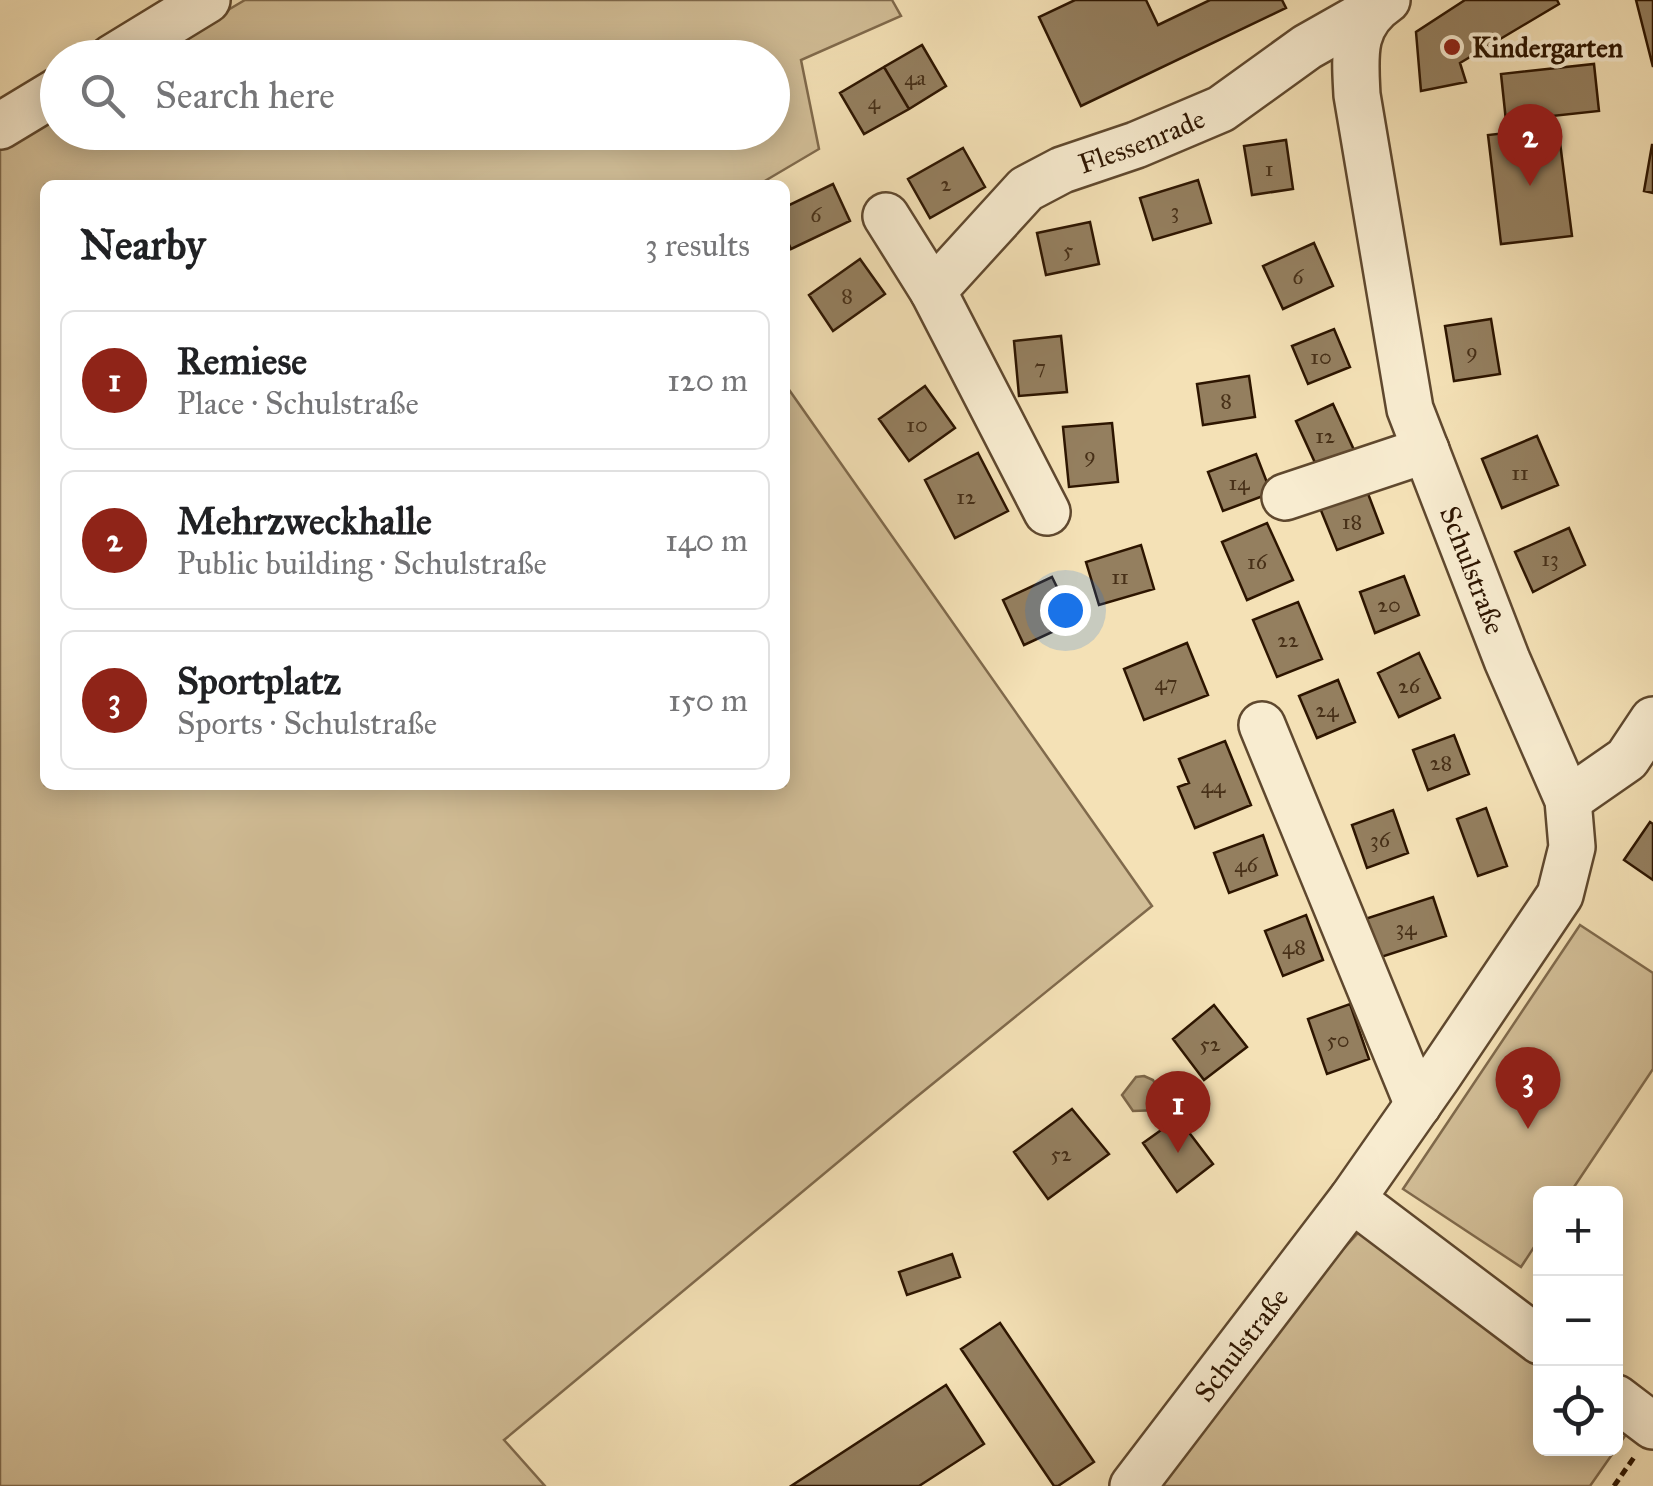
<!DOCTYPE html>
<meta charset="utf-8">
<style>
:root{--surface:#fff;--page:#f6f6f6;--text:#202124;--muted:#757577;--line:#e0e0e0;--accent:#8f2418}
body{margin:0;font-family:"IM FELL Great Primer",serif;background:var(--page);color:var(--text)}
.controls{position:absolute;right:30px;bottom:30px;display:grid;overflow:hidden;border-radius:15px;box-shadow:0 5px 25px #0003}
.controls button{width:90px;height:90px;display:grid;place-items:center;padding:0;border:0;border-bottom:2px solid var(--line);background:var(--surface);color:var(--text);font:50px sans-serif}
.you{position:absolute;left:1065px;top:610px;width:35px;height:35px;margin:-25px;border:8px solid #fff;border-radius:50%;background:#1a73e8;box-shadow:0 0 0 15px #1a73e833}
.badge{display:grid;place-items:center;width:65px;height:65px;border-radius:50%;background:var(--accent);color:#fff;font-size:32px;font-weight:700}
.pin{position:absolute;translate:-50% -82px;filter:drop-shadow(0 2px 5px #0008)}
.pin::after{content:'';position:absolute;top:52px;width:35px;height:30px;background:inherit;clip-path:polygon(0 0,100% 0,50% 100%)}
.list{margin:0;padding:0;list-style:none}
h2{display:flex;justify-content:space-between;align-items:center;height:130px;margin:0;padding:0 40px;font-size:42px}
h2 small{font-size:32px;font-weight:400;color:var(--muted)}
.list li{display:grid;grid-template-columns:65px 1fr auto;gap:30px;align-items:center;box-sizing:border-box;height:140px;margin:0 20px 20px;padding:0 20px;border:2px solid var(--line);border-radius:15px}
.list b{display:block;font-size:38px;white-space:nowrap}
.list p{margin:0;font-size:32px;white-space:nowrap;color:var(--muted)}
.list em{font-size:32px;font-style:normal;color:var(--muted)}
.icon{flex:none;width:55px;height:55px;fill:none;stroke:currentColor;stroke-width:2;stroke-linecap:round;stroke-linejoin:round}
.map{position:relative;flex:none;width:1653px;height:1486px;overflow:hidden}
.search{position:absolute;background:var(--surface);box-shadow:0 5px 25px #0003;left:40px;top:40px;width:750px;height:110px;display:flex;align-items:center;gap:25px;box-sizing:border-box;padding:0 35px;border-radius:55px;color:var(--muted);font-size:38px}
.panel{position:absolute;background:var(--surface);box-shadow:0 5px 25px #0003;left:40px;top:180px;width:750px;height:610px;border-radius:15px}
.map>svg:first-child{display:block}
.green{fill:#d2be97;stroke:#806a4c;stroke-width:2.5}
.water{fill:#b09c78;stroke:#7c6648;stroke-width:2.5}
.building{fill:#947f5f;stroke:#2d1500;stroke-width:2.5}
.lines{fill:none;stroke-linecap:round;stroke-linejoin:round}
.minor-casing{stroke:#5f482e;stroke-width:50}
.path{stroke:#2d1500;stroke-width:5;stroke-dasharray:8 5;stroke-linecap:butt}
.minor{stroke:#f8ecd0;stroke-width:45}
.poi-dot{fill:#8f2418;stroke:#f8ecd0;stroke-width:4}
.labels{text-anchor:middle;stroke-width:8;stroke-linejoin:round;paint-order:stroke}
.number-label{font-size:22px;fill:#473018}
.poi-label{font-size:28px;font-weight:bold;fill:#2d1500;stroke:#f8ecd0;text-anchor:start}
.street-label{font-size:28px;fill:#2d1500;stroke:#f8ecd0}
</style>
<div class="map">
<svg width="1653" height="1486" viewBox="0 0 1653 1486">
<rect width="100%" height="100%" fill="#f4e1b6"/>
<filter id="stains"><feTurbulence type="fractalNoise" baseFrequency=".002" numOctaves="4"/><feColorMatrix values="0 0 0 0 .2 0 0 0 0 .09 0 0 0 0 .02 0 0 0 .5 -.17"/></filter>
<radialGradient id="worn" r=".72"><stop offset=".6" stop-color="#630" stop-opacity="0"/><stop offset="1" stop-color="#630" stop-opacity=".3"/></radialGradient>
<path class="green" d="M245,0H892L901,16L801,60L819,149L758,185H45V785H785V384L1152,906L909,1103L504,1440L545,1486H0V144L57,111L58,132H772V58L148,57Z
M1580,925L1653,973V1069L1570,1193L1540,1194V1238L1521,1267L1403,1189Z
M1359,1232L1540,1369V1448H1616V1425L1627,1433L1590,1486H1147L1169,1439Z"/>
<path class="water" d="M1144,1076L1153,1080L1162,1097L1160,1110L1133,1111L1122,1095L1136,1077Z"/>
<path class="building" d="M1075,0H1146L1158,25L1210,0H1282L1286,8L1081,106L1039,17Z
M1465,0H1557L1559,4L1460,63L1466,82L1421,91L1416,32Z
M1636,0H1653V67Z
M922,45L946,86L909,109L884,67Z
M1594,64L1599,111L1506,121L1501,74Z
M884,67L909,109L864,134L840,93Z
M1558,127L1572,236L1501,244L1488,135Z
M1286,140L1293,189L1252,195L1244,146Z
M1652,145H1653V193L1644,191Z
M963,148L985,187L930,218L908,179Z
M1198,180L1211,223L1153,240L1140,198Z
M833,184L850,221L791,249L785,236V207Z
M1090,222L1099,264L1046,275L1037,233Z
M1314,243L1333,286L1283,309L1263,266Z
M860,259L885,294L833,331L809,295Z
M1491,319L1500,374L1454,381L1445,326Z
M1334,329L1350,367L1308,384L1292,346Z
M1061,336L1067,392L1019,396L1014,341Z
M1249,376L1255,417L1203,425L1197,384Z
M925,386L955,428L909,461L879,419Z
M1333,404L1354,450L1317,467L1296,421Z
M1112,423L1118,482L1069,487L1063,427Z
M1537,436L1558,485L1502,508L1482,459Z
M978,453L1008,511L955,538L925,480Z
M1256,454L1271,493L1223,511L1208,472Z
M1367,491L1383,533L1337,550L1320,508Z
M1267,523L1293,580L1247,600L1222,542Z
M1569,528L1585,565L1533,592L1515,552Z
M1141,545L1154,589L1099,605L1086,562Z
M1404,576L1419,615L1375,633L1360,592Z
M1052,577L1074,622L1024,645L1003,600Z
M1298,602L1322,659L1277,677L1253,620Z
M1187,643L1208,695L1144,720L1124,669Z
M1419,653L1440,698L1399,717L1378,673Z
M1338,680L1355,722L1317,738L1299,696Z
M1454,735L1469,774L1428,790L1413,750Z
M1225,741L1251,805L1195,828L1178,787L1189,783L1179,759Z
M1486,808L1507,866L1478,876L1457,819Z
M1393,810L1408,853L1367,868L1352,825Z
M1650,822L1653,824V880L1624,860Z
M1263,835L1277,875L1229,893L1214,853Z
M1433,897L1446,936L1378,958L1365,919Z
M1306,915L1323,960L1283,976L1265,931Z
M1350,1004L1369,1059L1327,1074L1308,1019Z
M1214,1005L1247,1047L1204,1080L1173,1039Z
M1072,1109L1109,1154L1048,1199L1014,1152Z
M1178,1118L1213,1164L1177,1192L1143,1143Z
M952,1254L960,1277L907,1295L899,1272Z
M1000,1323L1094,1462L1058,1486H1054L961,1349Z
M946,1385L984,1444L919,1486H791Z"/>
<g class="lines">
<g class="minor-casing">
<g id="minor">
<path d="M112,58L207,0"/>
<path d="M0,126L58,91"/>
<path d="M886,216L933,291"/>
<path d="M1285,497L1426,450"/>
<path id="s1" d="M1047,512L933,291L1026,189L1062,170L1136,145L1221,109L1307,47L1369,12"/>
<path d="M1262,725L1418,1105"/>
<path d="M1568,800L1627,759L1653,720"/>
<path d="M1352,1199L1540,1341"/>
<path d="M1616,1398L1653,1426"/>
<path id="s2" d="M1133,1486L1352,1199L1438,1076L1560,895L1572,847L1568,800L1507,660L1410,409L1357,95C1355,56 1351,24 1387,0"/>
</g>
</g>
<path class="path" d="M1614,1486L1635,1456"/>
<use href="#minor" class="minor"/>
</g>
<circle class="poi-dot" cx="1452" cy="47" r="10"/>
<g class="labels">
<g class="number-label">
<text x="915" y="85">4a</text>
<text x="874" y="109">4</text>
<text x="1269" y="176">1</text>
<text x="946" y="191">2</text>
<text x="1175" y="218">3</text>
<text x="816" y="222">6</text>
<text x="1068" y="257">5</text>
<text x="1298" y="284">6</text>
<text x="847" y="303">8</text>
<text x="1472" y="358">9</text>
<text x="1321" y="364">10</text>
<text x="1040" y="374">7</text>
<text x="1226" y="408">8</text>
<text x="917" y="432">10</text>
<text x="1325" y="443">12</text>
<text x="1090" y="462">9</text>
<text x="1520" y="480">11</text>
<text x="1239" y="490">14</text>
<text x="966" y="504">12</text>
<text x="1352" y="529">18</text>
<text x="1550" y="566">13</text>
<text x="1257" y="569">16</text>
<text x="1120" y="584">11</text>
<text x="1389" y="612">20</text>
<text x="1288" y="647">22</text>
<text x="1166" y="690">47</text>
<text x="1409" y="693">26</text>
<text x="1327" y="717">24</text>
<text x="1441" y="770">28</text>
<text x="1213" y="793">44</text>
<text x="1380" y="847">36</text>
<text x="1246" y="872">46</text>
<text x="1406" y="935">34</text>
<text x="1294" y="954">48</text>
<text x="1338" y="1047">50</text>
<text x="1210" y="1051">52</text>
<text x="1061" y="1161">52</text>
</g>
<g class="poi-label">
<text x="1472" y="57">Kindergarten</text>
</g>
<g class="street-label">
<text dy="10" stroke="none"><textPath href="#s1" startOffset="512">Flessenrade</textPath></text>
<text transform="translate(1473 570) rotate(69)" y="10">Schulstraße</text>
<text dy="10" stroke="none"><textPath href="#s2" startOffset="178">Schulstraße</textPath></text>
</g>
</g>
<rect width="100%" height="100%" filter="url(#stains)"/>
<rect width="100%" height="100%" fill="url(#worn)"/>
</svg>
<div class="controls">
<button>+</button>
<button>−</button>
<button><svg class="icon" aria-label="locate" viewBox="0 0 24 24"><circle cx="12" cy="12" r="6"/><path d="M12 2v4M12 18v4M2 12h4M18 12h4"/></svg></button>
</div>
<div class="you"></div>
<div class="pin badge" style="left:1178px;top:1153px">1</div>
<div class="pin badge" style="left:1530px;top:186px">2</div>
<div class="pin badge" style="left:1528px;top:1129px">3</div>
<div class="search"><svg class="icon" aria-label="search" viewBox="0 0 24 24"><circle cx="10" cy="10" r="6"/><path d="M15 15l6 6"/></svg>Search here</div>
<section class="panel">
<h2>Nearby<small>3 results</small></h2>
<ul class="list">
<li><span class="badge">1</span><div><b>Remiese</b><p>Place · Schulstraße</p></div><em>120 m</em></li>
<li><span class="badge">2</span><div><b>Mehrzweckhalle</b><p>Public building · Schulstraße</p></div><em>140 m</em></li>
<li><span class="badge">3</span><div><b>Sportplatz</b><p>Sports · Schulstraße</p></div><em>150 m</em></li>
</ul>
</section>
</div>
